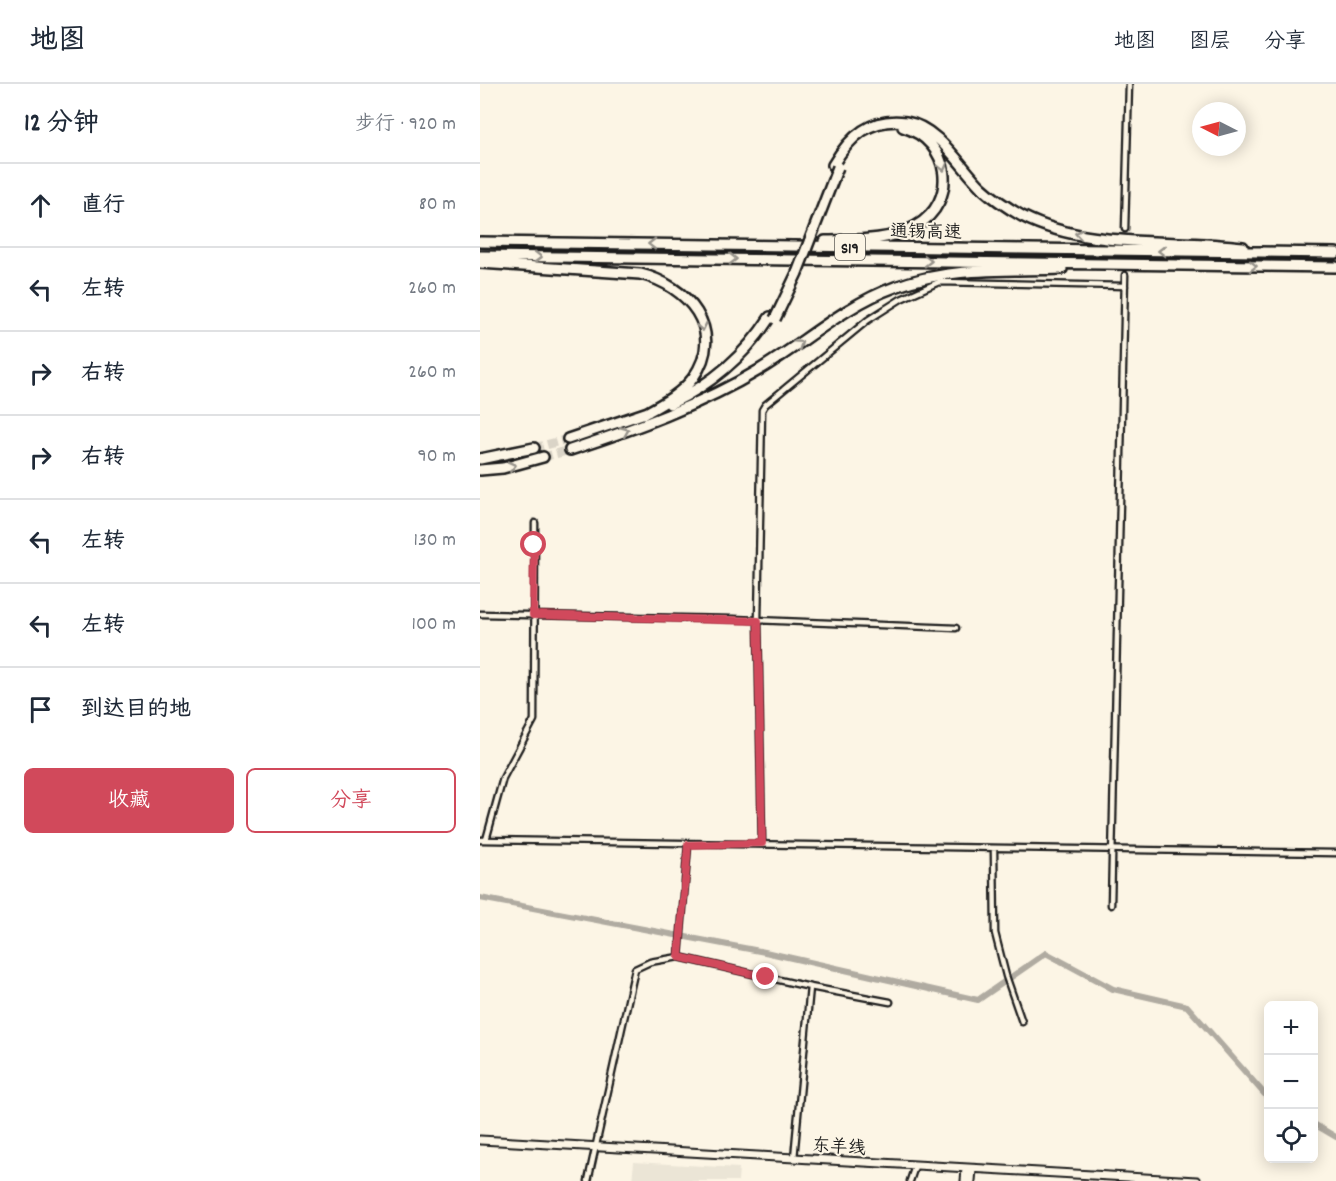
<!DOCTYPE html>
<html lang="zh">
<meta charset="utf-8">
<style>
:root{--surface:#fff;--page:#f2f2f3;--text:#1f2937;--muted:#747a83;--line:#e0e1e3;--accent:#d1495b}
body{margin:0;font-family:Dekko,"LXGW WenKai TC",sans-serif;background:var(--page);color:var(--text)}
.controls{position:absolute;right:18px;bottom:18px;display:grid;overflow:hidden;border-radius:9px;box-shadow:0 3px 15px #0003}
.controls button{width:54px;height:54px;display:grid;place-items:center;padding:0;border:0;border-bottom:2px solid var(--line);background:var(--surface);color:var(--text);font:30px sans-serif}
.compass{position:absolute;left:712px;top:18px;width:54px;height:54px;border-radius:50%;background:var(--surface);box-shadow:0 3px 15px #0003;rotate:276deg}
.stop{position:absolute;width:18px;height:18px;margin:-14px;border:4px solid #d1495b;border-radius:50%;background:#fff}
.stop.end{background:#d1495b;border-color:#fff;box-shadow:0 2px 6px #0008}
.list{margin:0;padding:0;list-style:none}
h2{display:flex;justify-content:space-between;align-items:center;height:78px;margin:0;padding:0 24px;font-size:26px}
h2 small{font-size:20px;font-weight:400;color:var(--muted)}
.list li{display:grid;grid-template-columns:39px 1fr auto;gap:18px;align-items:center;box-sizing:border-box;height:84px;padding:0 24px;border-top:2px solid var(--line)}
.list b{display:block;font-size:22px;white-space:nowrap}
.list em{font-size:20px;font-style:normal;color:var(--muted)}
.actions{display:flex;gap:12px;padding:18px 24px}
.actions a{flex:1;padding:14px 0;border:2px solid var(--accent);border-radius:9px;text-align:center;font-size:21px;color:var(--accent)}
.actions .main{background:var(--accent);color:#fff}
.icon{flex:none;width:33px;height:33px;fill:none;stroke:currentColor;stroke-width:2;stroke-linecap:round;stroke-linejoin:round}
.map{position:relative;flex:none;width:856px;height:1097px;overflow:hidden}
header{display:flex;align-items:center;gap:36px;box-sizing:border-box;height:84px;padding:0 30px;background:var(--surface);border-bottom:2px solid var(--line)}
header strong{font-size:28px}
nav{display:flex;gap:33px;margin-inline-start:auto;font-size:21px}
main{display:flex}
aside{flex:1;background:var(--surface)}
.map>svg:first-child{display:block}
.built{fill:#ebe5d6}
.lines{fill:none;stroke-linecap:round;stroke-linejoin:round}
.canal{stroke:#b0aba1;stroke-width:6}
.street-tunnel{stroke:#dad4c7;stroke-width:4.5;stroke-dasharray:4.5 2;stroke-linecap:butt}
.highway-tunnel{stroke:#dad4c7;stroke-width:9;stroke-dasharray:9 4.5;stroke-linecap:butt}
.street-casing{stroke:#1c1c1c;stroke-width:9}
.secondary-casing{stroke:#1c1c1c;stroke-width:11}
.highway-casing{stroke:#1c1c1c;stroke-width:14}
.street{stroke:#fcf5e5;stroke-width:4.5}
.secondary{stroke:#fcf5e5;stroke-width:7}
.highway{stroke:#fcf5e5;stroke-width:9}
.highway-bridge-casing{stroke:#1c1c1c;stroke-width:14;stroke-linecap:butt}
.highway-bridge{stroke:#fcf5e5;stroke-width:9}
.oneway{stroke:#97938b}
.route{stroke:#d1495b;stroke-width:8}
.labels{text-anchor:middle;stroke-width:4.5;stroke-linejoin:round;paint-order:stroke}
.shield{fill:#fcf5e5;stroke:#5f5d58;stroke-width:1.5}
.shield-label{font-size:16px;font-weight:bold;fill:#1c1c1c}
.street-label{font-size:18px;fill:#1c1c1c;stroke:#fcf5e5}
</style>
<header>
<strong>地图</strong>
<nav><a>地图</a><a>图层</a><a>分享</a></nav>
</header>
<main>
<aside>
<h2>12 分钟<small>步行 · 920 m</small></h2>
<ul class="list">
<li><svg class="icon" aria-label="ahead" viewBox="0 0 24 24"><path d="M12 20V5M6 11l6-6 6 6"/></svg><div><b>直行</b></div><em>80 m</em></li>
<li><svg class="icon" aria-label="left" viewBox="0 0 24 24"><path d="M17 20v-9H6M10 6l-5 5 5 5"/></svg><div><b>左转</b></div><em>260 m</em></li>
<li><svg class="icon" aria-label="right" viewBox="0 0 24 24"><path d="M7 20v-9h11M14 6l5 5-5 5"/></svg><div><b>右转</b></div><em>260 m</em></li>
<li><svg class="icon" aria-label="right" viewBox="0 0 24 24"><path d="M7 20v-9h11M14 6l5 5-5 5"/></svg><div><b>右转</b></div><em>90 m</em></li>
<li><svg class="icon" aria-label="left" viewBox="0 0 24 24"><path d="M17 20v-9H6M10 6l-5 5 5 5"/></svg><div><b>左转</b></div><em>130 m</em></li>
<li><svg class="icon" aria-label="left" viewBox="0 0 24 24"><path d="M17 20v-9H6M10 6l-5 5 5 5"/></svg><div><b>左转</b></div><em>100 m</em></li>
<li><svg class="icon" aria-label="arrive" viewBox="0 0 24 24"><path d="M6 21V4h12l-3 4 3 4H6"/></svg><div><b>到达目的地</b></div></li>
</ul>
<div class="actions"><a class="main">收藏</a><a>分享</a></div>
</aside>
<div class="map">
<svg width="856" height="1097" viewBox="0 0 856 1097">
<rect width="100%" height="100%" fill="#fcf5e5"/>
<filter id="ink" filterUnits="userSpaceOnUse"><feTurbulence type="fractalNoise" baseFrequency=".0167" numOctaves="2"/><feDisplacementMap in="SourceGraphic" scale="12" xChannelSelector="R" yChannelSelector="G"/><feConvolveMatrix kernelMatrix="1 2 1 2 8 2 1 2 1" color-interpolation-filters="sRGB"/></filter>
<g filter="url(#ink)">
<path class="built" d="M154,1078L259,1084L258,1097H152Z"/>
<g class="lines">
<path class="canal" d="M0,814L285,868L498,916L566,869L633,905L707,922L788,1014
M834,1040L856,1053"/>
<path class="street-tunnel" d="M645,191V165"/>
<path class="highway-tunnel" d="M54,364L88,355
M63,373L90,366"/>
<g class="street-casing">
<path id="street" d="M645,145L649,0
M0,530L253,535L476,544
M0,756L856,769
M6,756L23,694L54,636L55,439
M282,759L278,537L282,326L285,321L388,236L421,215L459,198L645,202
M514,766L515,849L526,892L542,938
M631,821L645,191
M199,873L208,761
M314,1074L330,903
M108,1097L155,885L170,878L199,873L330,903L410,918
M430,1097L435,1082"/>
</g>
<g class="secondary-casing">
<path id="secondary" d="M0,1056L717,1097
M485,1097L486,1084
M491,1097L492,1085"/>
</g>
<g class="highway-casing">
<path id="highway" d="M353,81C370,52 391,33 426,38C458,43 480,82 501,103C513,114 528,124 542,132C608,166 691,154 763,163
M345,157C375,156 408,158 436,142C479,117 471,57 423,43
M0,158L856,169
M0,172L856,183
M0,179L160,190C207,201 247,246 213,294C201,310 182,320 164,330
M190,320C232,300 265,272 290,233
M88,355L168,328
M90,366C154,345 221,321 279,286C324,259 365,221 415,203C469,183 525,187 582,185
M0,375L54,364
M0,386L23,384L63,373"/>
</g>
<use href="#street" class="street"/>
<use href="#secondary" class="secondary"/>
<use href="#highway" class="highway"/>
<g class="highway-bridge-casing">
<path id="highway-bridge" d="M295,235L317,189L358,83"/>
</g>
<use href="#highway-bridge" class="highway-bridge"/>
</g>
<defs><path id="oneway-chevron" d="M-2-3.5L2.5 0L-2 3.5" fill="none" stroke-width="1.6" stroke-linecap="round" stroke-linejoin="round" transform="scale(1.5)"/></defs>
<g class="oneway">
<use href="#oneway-chevron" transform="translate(463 83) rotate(76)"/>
<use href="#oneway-chevron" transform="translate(599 150) rotate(-171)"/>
<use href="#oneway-chevron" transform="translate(172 160) rotate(-179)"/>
<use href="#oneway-chevron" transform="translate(682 167) rotate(-179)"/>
<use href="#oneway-chevron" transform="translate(58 173) rotate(1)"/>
<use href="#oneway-chevron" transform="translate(253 175) rotate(1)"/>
<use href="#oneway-chevron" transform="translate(448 177) rotate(1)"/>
<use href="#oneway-chevron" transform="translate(773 182) rotate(1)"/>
<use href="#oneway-chevron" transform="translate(222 243) rotate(78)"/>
<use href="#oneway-chevron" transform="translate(319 260) rotate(-34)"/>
<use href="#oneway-chevron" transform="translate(145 347) rotate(-22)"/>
<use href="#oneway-chevron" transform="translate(32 382) rotate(-13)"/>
</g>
</g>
<g class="lines" filter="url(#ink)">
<path class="route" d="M54,461L53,531L278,537L282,759L208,761L199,873L286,893"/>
</g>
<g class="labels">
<rect class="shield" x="355" y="150" width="30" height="26" rx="4.5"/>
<g class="shield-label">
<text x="370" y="169">S19</text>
</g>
<g class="street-label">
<text transform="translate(446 147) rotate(1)" y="6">通锡高速</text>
<text transform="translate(359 1062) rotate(4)" y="6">东羊线</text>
</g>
</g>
</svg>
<div class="controls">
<button>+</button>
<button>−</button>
<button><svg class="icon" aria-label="locate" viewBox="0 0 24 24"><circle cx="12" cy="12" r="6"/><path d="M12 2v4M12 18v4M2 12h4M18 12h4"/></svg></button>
</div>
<svg class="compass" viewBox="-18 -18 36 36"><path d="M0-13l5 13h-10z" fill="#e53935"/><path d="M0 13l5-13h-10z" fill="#747a83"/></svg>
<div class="stop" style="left:54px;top:461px"></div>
<div class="stop end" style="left:286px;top:893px"></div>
</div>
</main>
